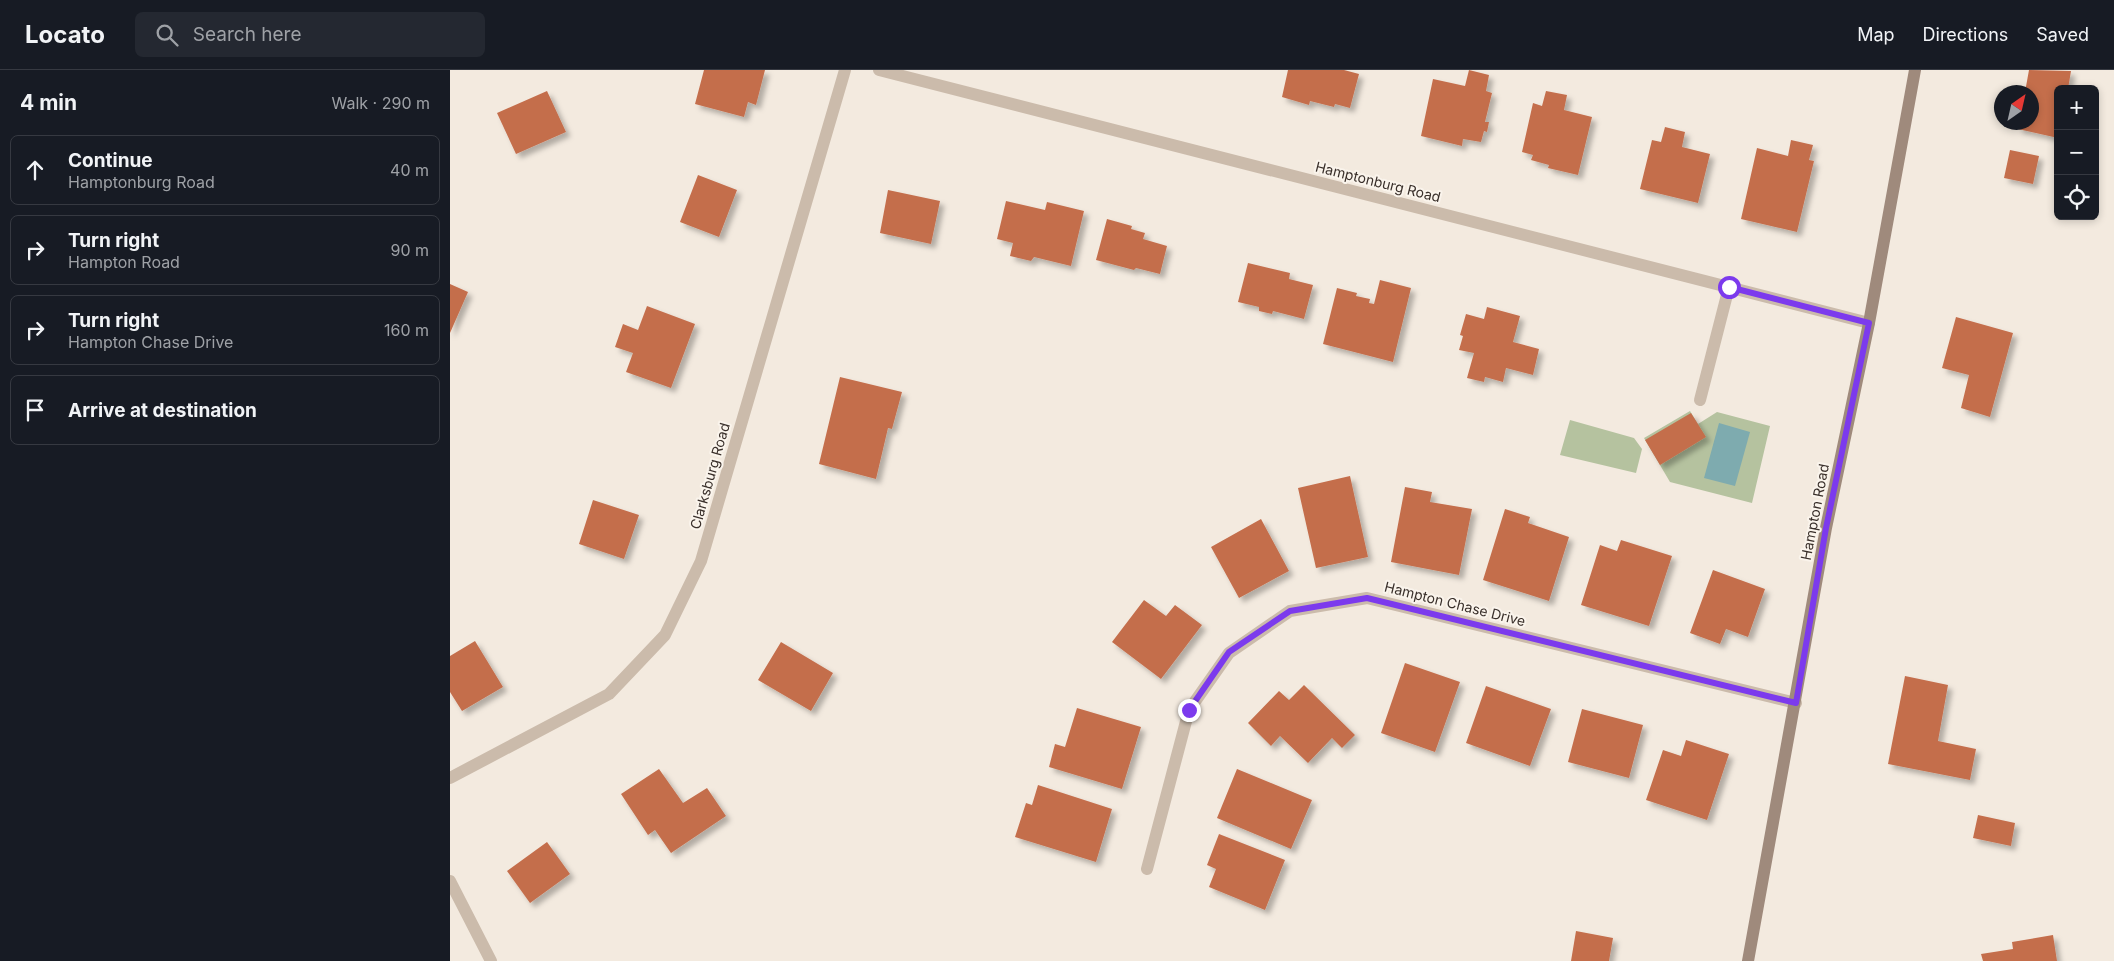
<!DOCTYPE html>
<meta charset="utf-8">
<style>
:root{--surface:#171b24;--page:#242831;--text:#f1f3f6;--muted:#9ea1a6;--line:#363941}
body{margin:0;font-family:Inter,sans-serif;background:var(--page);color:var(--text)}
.controls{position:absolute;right:15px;top:15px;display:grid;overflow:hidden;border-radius:8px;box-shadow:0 2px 8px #0003}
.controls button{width:45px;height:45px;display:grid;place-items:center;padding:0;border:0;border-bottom:1px solid var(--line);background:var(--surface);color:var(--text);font:25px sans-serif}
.compass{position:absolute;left:1544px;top:15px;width:45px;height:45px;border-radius:50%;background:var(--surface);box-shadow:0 2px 8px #0003;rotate:34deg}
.stop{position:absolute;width:15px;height:15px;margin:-11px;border:4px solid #7c3aed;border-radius:50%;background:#fff}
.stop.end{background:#7c3aed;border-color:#fff;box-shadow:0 1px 5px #0008}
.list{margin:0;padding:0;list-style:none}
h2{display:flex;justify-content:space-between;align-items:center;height:65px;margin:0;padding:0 20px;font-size:21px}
h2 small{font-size:16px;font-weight:400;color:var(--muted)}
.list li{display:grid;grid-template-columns:32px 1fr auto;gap:15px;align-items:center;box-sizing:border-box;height:70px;margin:0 10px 10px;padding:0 10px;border:1px solid var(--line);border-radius:8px}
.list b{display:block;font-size:19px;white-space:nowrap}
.list p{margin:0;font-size:16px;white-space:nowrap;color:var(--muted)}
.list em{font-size:16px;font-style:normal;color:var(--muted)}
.icon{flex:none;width:28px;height:28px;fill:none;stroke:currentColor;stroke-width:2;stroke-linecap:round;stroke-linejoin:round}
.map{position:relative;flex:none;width:1664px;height:891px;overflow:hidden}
header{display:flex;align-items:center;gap:30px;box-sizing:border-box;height:70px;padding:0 25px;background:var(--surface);border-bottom:1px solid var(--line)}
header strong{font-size:24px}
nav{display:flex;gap:28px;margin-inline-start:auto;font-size:18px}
.search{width:350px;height:45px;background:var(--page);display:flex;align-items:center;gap:12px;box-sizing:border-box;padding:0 18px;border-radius:8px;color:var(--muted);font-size:19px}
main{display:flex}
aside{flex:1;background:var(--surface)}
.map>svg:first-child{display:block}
.green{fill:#b5c29f}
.water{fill:#7eabaf}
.building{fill:#c46e4c;filter:url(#shadow)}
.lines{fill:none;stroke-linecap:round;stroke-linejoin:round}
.lane{stroke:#cbbbab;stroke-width:12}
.street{stroke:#cbbbab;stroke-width:12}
.secondary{stroke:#9f8a7c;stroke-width:12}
.route{stroke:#7c3aed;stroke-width:6}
.labels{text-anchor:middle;stroke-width:4;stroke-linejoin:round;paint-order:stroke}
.street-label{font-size:14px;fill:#392f2a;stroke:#faf4ec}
</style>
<header>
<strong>Locato</strong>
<div class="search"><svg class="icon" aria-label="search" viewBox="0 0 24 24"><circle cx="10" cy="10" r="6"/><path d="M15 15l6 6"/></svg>Search here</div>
<nav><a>Map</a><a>Directions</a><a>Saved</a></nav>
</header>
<main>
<aside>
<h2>4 min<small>Walk · 290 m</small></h2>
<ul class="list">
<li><svg class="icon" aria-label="ahead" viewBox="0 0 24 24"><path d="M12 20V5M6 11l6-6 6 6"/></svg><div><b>Continue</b><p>Hamptonburg Road</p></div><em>40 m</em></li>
<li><svg class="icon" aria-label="right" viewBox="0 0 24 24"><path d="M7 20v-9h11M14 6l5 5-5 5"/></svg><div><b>Turn right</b><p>Hampton Road</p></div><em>90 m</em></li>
<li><svg class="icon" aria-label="right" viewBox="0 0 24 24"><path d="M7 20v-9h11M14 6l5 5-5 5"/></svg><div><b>Turn right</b><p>Hampton Chase Drive</p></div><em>160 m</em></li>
<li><svg class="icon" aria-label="arrive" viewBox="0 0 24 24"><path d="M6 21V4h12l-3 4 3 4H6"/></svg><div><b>Arrive at destination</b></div></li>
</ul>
</aside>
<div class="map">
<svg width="1664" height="891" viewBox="0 0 1664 891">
<defs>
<filter id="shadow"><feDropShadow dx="4.5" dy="4.5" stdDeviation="2.5" flood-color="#0004"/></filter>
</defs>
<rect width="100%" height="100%" fill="#f3eadf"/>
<path class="green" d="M1240,341L1248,354L1267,342L1320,356L1302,433L1220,412L1194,368Z
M1120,350L1184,368L1192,379L1186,403L1110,385Z"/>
<path class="water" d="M1269,353L1300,362L1285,416L1254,408Z"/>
<path class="building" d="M254,0H315L306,35L298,32L294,47L245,34Z
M838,0H894L909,4L900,38L885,34L884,37L860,31L859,35L832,27Z
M1019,0L1039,5L1036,21L1042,23L1035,52H1039L1037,62L1034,61L1031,72L1013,69L1012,76L971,66L983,9L1015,16Z
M1579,0L1621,1L1618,19H1608V68L1568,59L1569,52H1582V22H1575Z
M97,21L116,62L66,84L47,43Z
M1096,21L1117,25L1114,40L1142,47L1128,105L1098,98L1099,95L1081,90L1083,85L1072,82L1083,33L1092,36Z
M1215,57L1235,62L1232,77L1260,84L1248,133L1190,119L1202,70L1211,72Z
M1341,70L1363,75L1359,90L1364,91L1347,162L1291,149L1307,78L1338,86Z
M1560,80L1589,86L1583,114L1554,108Z
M248,105L287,120L269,167L230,152Z
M438,120L490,131L481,174L430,163Z
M556,131L595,140L597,132L634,141L621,196L584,187L581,191L560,186L563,173L547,169Z
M657,149L682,156L681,159L695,163L693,169L717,176L710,204L686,198L684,200L646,190Z
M798,193L840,203L839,209L863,215L854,249L823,241L822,244L809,241V237L788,232Z
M930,210L961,218L943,292L873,274L887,218L907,223L906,226L920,229L919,233L924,234Z
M0,214L18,222L0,263Z
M197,236L245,254L221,318L176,302L183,283L165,277L173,254L188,260Z
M1037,237L1070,246L1063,272L1089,279L1083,305L1056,298L1053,312L1035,307L1034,312L1017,308L1024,283L1009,280L1013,266L1010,265L1016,244L1034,249Z
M1506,247L1563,263L1540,347L1511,338L1519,305L1492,298Z
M390,307L452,322L442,359L438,358L426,409L369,394Z
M1241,343L1256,367L1210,395L1195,370Z
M900,406L918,487L866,498L848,418Z
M955,417L982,422L980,432L1022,439L1009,505L941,492Z
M143,430L189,445L174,489L129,474Z
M1055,439L1080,447L1078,453L1119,467L1099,531L1033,510Z
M811,449L839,501L789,528L761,477Z
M1171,470L1222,486L1199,556L1131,535L1150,475L1167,481Z
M1263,500L1315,519L1298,567L1276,559L1270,574L1240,563Z
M694,530L716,546L725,535L752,555L711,609L662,572Z
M25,571L53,617L12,641L0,622V586Z
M331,572L383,603L361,641L308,610Z
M955,593L1010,612L985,682L931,663Z
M1455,606L1498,615L1488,671L1526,679L1520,710L1438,694Z
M854,615L905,665L892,678L882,668L858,693L830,666L821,676L798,653L829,621L839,630Z
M1036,616L1101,639L1080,696L1016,673Z
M627,638L691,657L672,719L599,697L605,674L615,677Z
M1132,639L1193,655L1179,708L1118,692Z
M1236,670L1279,684L1257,750L1196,730L1213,680L1231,686Z
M209,699L233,733L257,718L276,746L221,783L205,760L198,765L171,724Z
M787,699L862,730L841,779L767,748Z
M588,715L662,739L646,792L565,767L576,733L582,735Z
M1528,745L1565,753L1561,776L1523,768Z
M769,764L835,790L815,840L759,817L766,799L757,795Z
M97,772L120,804L80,833L57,801Z
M1126,861L1163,868L1159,891H1121Z
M1603,865L1607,891H1533L1531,884L1563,879L1562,872Z"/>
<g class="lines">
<path class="lane" d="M1250,330L1279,217"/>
<path class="street" d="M429,0L1419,253
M0,708L159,624L215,565L251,491L395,0
M697,799L739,640L779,583L840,541L917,528L1346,633
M0,811L41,891"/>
<path class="secondary" d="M1298,891L1376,458L1419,253L1465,0"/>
</g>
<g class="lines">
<path class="route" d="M739,640L779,582L840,541L917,528L1346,633L1376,458L1419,253L1279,217"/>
</g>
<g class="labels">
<g class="street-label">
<text transform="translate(928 112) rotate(14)" y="5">Hamptonburg Road</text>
<text transform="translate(260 406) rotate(-74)" y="5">Clarksburg Road</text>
<text transform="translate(1365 442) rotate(-79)" y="5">Hampton Road</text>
<text transform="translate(1005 534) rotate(14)" y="5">Hampton Chase Drive</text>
</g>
</g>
</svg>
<div class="controls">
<button>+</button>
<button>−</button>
<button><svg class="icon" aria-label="locate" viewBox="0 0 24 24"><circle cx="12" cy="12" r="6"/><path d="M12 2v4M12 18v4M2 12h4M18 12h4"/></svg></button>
</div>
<svg class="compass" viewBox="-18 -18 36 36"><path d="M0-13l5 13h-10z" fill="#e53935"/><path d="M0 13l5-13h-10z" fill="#9ea1a6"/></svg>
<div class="stop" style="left:1279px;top:217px"></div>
<div class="stop end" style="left:739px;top:640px"></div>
</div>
</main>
